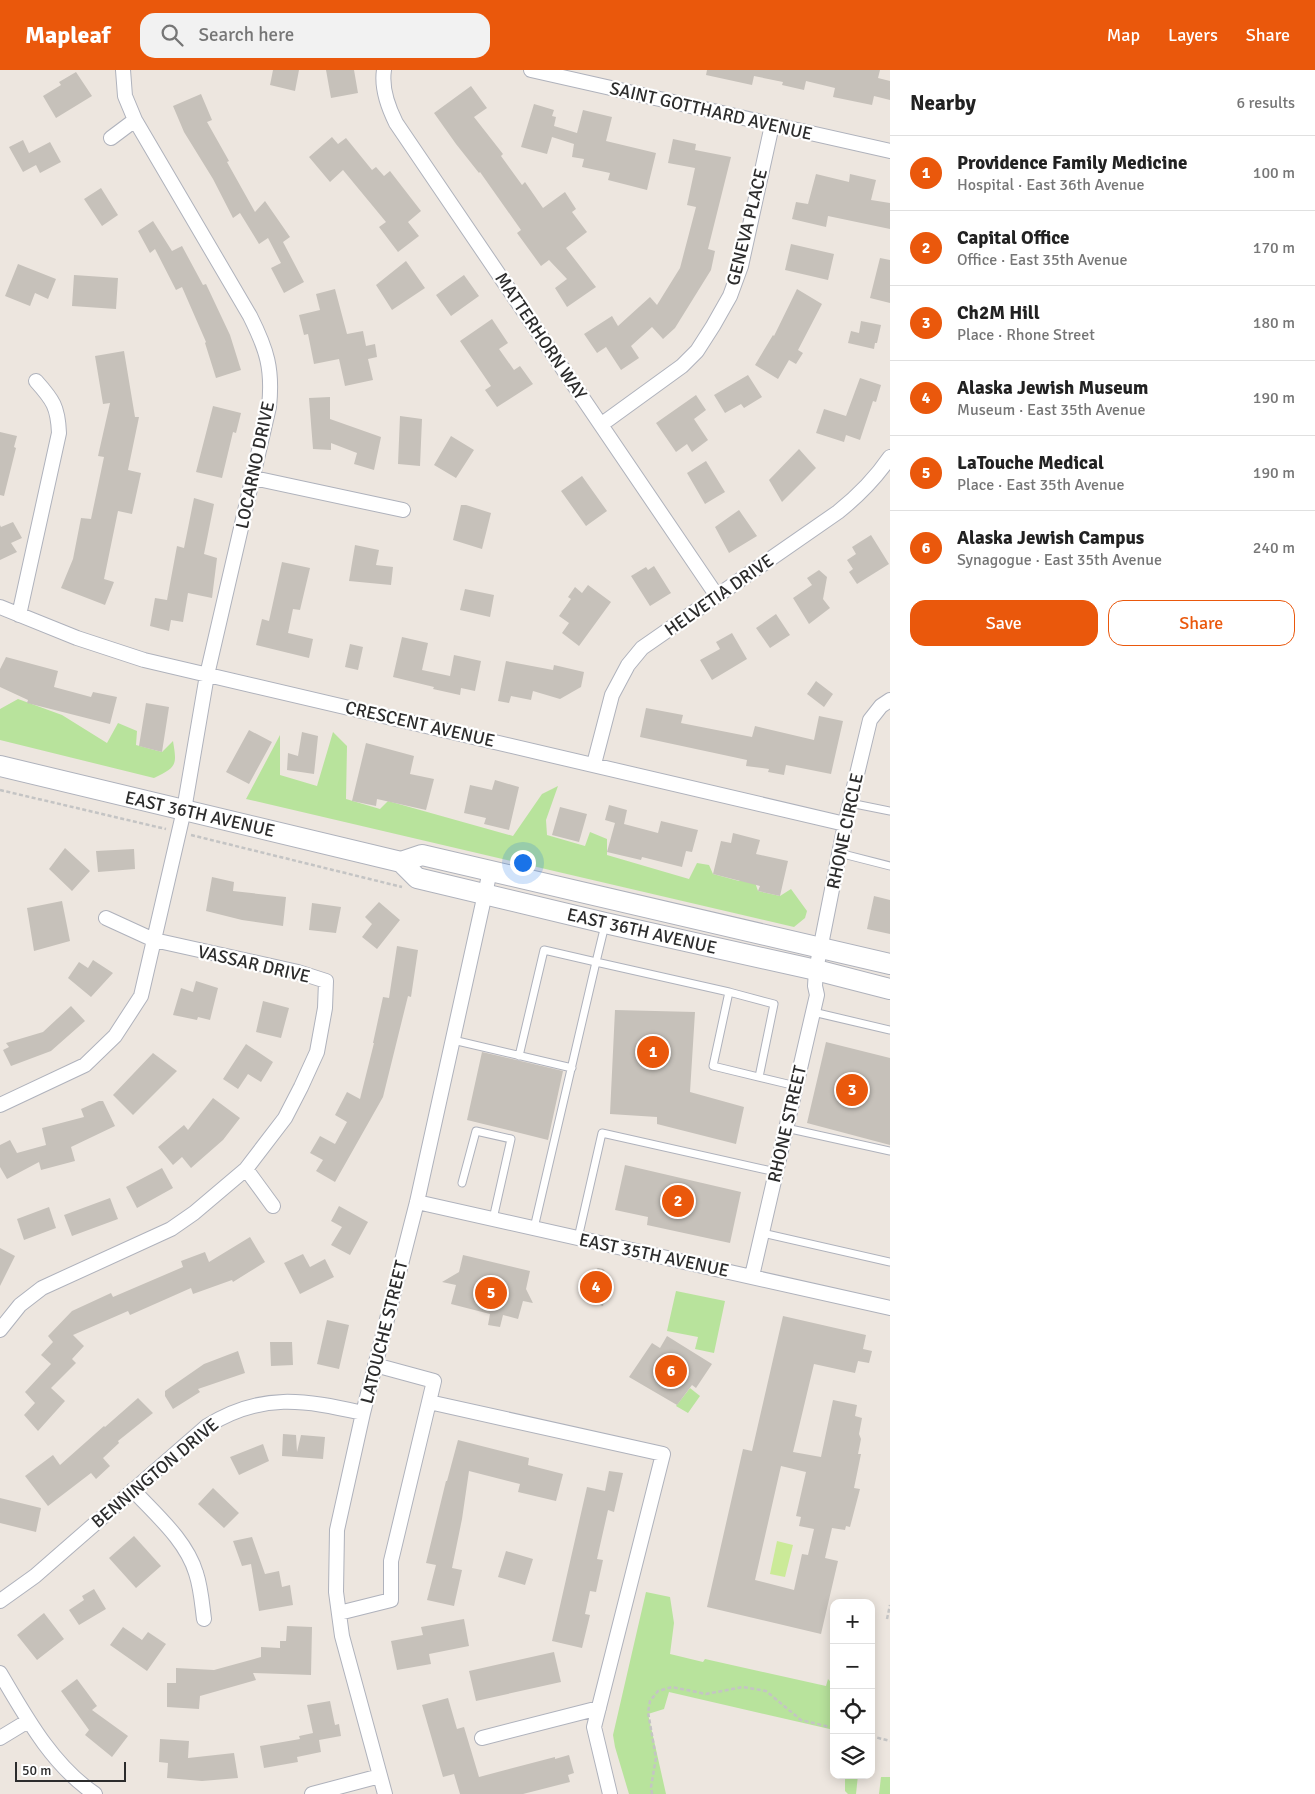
<!DOCTYPE html>
<meta charset="utf-8">
<style>
:root{--surface:#fff;--page:#f2f2f2;--text:#222;--muted:#767676;--line:#e0e0e0;--accent:#ea580c}
body{margin:0;font-family:Signika,sans-serif;background:var(--page);color:var(--text)}
.controls{position:absolute;right:15px;bottom:15px;display:grid;overflow:hidden;border-radius:10px;box-shadow:0 2px 12px #0003}
.controls button{width:45px;height:45px;display:grid;place-items:center;padding:0;border:0;border-bottom:1px solid var(--line);background:var(--surface);color:var(--text);font:25px sans-serif}
.scale{position:absolute;left:15px;bottom:12px;width:111px;box-sizing:border-box;padding-left:5px;border:2px solid #2c2c2c;border-top:0;font-size:14px;line-height:18px;white-space:nowrap;color:#2c2c2c;-webkit-text-stroke:4px #fff;paint-order:stroke}
.you{position:absolute;left:522px;top:792px;width:18px;height:18px;margin:-12px;border:4px solid #fff;border-radius:50%;background:#1a73e8;box-shadow:0 0 0 8px #1a73e833}
.badge{display:grid;place-items:center;width:32px;height:32px;border-radius:50%;background:var(--accent);color:#fff;font-size:16px;font-weight:700}
.pin{position:absolute;translate:-50% -50%;border:2px solid #fff;box-shadow:0 1px 5px #0006}
.list{margin:0;padding:0;list-style:none}
h2{display:flex;justify-content:space-between;align-items:center;height:65px;margin:0;padding:0 20px;font-size:21px}
h2 small{font-size:16px;font-weight:400;color:var(--muted)}
.list li{display:grid;grid-template-columns:32px 1fr auto;gap:15px;align-items:center;box-sizing:border-box;height:75px;padding:0 20px;border-top:1px solid var(--line)}
.list b{display:block;font-size:19px;white-space:nowrap}
.list p{margin:0;font-size:16px;white-space:nowrap;color:var(--muted)}
.list em{font-size:16px;font-style:normal;color:var(--muted)}
.actions{display:flex;gap:10px;padding:15px 20px}
.actions a{flex:1;padding:11px 0;border:1px solid var(--accent);border-radius:15px;text-align:center;font-size:18px;color:var(--accent)}
.actions .main{background:var(--accent);color:#fff}
.icon{flex:none;width:28px;height:28px;fill:none;stroke:currentColor;stroke-width:2;stroke-linecap:round;stroke-linejoin:round}
.map{position:relative;flex:none;width:890px;height:1724px;overflow:hidden}
header{display:flex;align-items:center;gap:30px;box-sizing:border-box;height:70px;padding:0 25px;background:var(--accent);color:#fff}
header strong{font-size:24px}
nav{display:flex;gap:28px;margin-inline-start:auto;font-size:18px}
.search{width:350px;height:45px;background:var(--page);display:flex;align-items:center;gap:12px;box-sizing:border-box;padding:0 18px;border-radius:15px;color:var(--muted);font-size:19px}
main{display:flex}
aside{flex:1;background:var(--surface)}
.map>svg:first-child{display:block}
.green{fill:#b8e39c}
.pitch{fill:#cbea98}
.building{fill:#c6c1ba;fill-rule:evenodd}
.lines{fill:none;stroke-linecap:round;stroke-linejoin:round}
.lane-casing{stroke:#afb2bc;stroke-width:9}
.street-casing{stroke:#afb2bc;stroke-width:16}
.secondary-casing{stroke:#afb2bc;stroke-width:22}
.path{stroke:#c4c4c4;stroke-width:2.5;stroke-dasharray:4 2.5;stroke-linecap:butt}
.lane{stroke:#fff;stroke-width:7}
.street{stroke:#fff;stroke-width:14}
.secondary{stroke:#fff;stroke-width:20}
.labels{text-anchor:middle;stroke-width:4.5;stroke-linejoin:round;paint-order:stroke}
.street-label{font-size:18px;fill:#2c2c2c;stroke:#fff}
</style>
<header>
<strong>Mapleaf</strong>
<div class="search"><svg class="icon" aria-label="search" viewBox="0 0 24 24"><circle cx="10" cy="10" r="6"/><path d="M15 15l6 6"/></svg>Search here</div>
<nav><a>Map</a><a>Layers</a><a>Share</a></nav>
</header>
<main>
<div class="map">
<svg width="890" height="1724" viewBox="0 0 890 1724">
<rect width="100%" height="100%" fill="#ede6df"/>
<path class="green" d="M18,629L62,645L107,673L118,653L137,661L136,675L162,682L173,671C177,695 177,697 154,708L0,670V639Z
M333,662L347,676L346,729L380,739L388,731L513,766L542,724L558,716L546,750L547,765L585,776L590,762L607,769V785L689,809L697,793L709,795L713,804L739,811L751,801L758,821L780,826L791,819L807,841L805,848L794,857L246,729L280,665V705L317,716Z
M676,1221L725,1231L714,1283L695,1279L698,1267L667,1261Z
M690,1318L700,1326L688,1343L676,1336Z
M646,1522L670,1527L674,1553L670,1584L703,1592L705,1589L826,1616L828,1609C838,1617 834,1648 834,1660L669,1622L664,1639L648,1644L666,1724H629L615,1677L613,1665Z
M845,1705H858L856,1724H848L845,1721Z
M881,1707H890V1724H879Z"/>
<path class="pitch" d="M777,1471L793,1475L785,1507L770,1504Z"/>
<path class="building" d="M273,0H299L295,21L270,15Z
M326,0H354L358,23L331,28Z
M707,0H880L878,8L890,11V30L874,26L872,35L833,27L835,18L806,11L804,20L782,15L783,12L754,6L752,15L706,5Z
M76,2L92,26L56,48L43,26L61,15L59,12Z
M471,16L487,38L474,47L503,84L501,86L522,115L525,112L543,138L565,122L576,139L572,142L587,162L566,178L596,217L567,237L555,218L567,209L549,190L541,196L517,163L521,160L480,102L479,103L456,74L434,43Z
M201,24L212,50L207,52L229,91L227,92L255,142L265,131L290,167L283,172L304,212L284,223L271,198L281,193L268,168L259,174L240,143L233,148L213,109L184,62L173,36Z
M534,34L554,40L552,46L556,47L554,56L577,63L583,40L612,47L606,71L656,83L647,120L608,110L610,103L582,97L584,89L572,87L574,74L552,67L547,84L521,77Z
M332,67L338,74L346,68L372,100L376,97L384,106L390,101L421,141L408,152L419,166L398,182L379,157L386,152L343,100L330,112L309,87Z
M673,69L696,74L695,80L731,87L708,179L715,181L711,200L675,258L663,269L652,257L631,276L639,288L621,300L606,277L597,283L584,264L612,246L618,256L650,227L657,235L680,198L696,137L687,135L695,98L668,93Z
M23,70L29,83L50,72L61,92L40,103L36,95L23,102L9,77Z
M816,104L849,112L850,104L876,110L871,130L890,133V159L828,146L826,157L792,149L796,132L808,134Z
M101,118L118,145L102,156L84,129Z
M153,151L172,181L182,176L203,215L206,214L230,265L241,300L216,308L205,273L206,272L182,217L176,220L155,179L150,183L138,161Z
M791,174L834,184L828,210L785,200Z
M880,188L890,190V233L870,228Z
M406,191L425,218L392,240L376,215Z
M18,194L56,209L48,229L35,223L30,236L5,226Z
M74,205L118,208L116,239L72,236Z
M464,205L479,226L451,246L436,225Z
M335,219L347,264L363,261L366,276L375,274L377,287L368,289L373,310L345,316L339,289L314,294L308,264L304,265L299,245L320,240L316,224Z
M797,219L822,234L798,280L803,283L796,294L789,290L778,309L755,295L773,265L774,266Z
M492,249L508,273L499,279L514,300L520,296L533,314L497,337L485,320L491,316L460,271Z
M861,251L881,255L877,273H875L874,279L848,273L851,261L859,263Z
M124,281L135,347H139L128,400L141,403L132,444L118,441L104,509L114,512L105,535L61,518L73,489L81,448L91,449L104,387L98,386L110,333L103,334L95,286Z
M748,305L762,327L744,338L741,334L725,343L714,325Z
M860,308L881,315L876,332L873,331L860,370L846,365L844,372L816,363L824,339L846,346Z
M696,325L706,340L694,349L708,370L692,382L687,374L676,382L656,353Z
M330,327V349L381,367L374,400L354,394L357,383L331,373V380L313,379L309,328Z
M213,336L241,343L236,363L233,362L222,408L196,402Z
M400,346L422,349L420,396L398,394Z
M0,362L17,366L14,377L16,378L4,426L0,425Z
M451,366L474,380L456,408L434,395Z
M799,379L816,398L782,432L769,410Z
M706,391L725,422L705,434L687,403Z
M582,406L607,441L586,456L561,421Z
M194,428L214,434L204,484L217,488L212,528L188,523L183,552L171,550L169,561L150,556L155,528L167,530L177,476L184,478Z
M461,435H466L491,443L482,479L453,470Z
M739,440L757,466L729,483L715,457Z
M13,452L22,468L11,473L17,482L0,490V455L1,457Z
M871,465L889,494L857,514L849,502L853,499L847,490L856,484L852,477Z
M355,475L379,480L376,495L393,497L391,515L349,511Z
M282,492L310,498L300,540L293,539L288,563L313,569L309,588L256,575L262,549L269,551Z
M654,496L671,523L650,536L631,506L646,497L648,500Z
M819,500L827,507L823,529L830,538L809,554L793,528L812,515L807,508Z
M588,515L611,532L579,576L562,563L569,553L559,546L571,529L568,527L575,517L582,523Z
M465,519L494,525L490,547L460,540Z
M776,544L790,565L770,578L756,558Z
M732,563L747,589L712,610L700,590L720,579L716,572Z
M402,567L428,573L422,600L450,606L454,585L481,591L475,621L461,618L460,625L433,619L434,617L393,607Z
M350,574L363,577L358,600L345,597Z
M6,587L58,601L54,617L91,627L93,622L117,627L110,654L27,633L28,630L0,617V599Z
M506,591L553,600L554,595L584,602L581,617L560,629L533,621L531,630L511,626L509,633L498,631Z
M816,611L833,624L824,637L807,624Z
M146,633L169,637L162,682L139,676Z
M646,638L683,645L681,653L752,667L755,656L814,670L819,646L843,651L831,704L786,695L784,705L768,702L769,699L746,696L747,690L640,667Z
M249,660L272,672L249,714L226,702Z
M302,662L318,666L314,704L287,700L288,683L298,686Z
M366,673L414,686L410,704L434,709L426,740L377,729L376,736L352,731Z
M495,710L519,717L509,760L484,754L486,748L464,743L470,715L492,720Z
M609,735L627,740L624,754L658,763L661,751L698,760L692,782L686,781L682,797L642,787L641,790L607,782L615,753L605,750Z
M560,737L587,744L579,772L552,765Z
M733,763L760,770L756,784L788,791L780,826L758,821L760,816L713,804L721,771L731,773Z
M65,778L90,801L72,821L49,799Z
M134,779L135,799L98,802L96,781Z
M212,807L234,812L233,821L286,827L283,856L242,850L206,841Z
M874,826L890,830V864L867,859Z
M62,831L70,871L34,881L27,838Z
M379,832L400,850L377,879L362,867L372,854L365,847Z
M312,833L341,837L336,863L309,860Z
M397,876L418,880L411,927L408,926L383,1027L335,1112L316,1101L323,1090L310,1083L320,1066L335,1074L347,1052L335,1045L347,1022L360,1029L374,973H373L383,927L389,928Z
M93,890L113,903L91,927L68,908L79,892L88,898Z
M196,911L218,918L210,950L198,947L197,950L173,945L181,918L193,922Z
M263,931L289,938L281,968L256,962Z
M71,936L85,951L51,981L11,996L3,980L9,977L6,973L43,962Z
M615,940L695,942L690,1022L744,1037L736,1074L657,1054V1047L610,1044Z
M826,972L890,988V1075L807,1053Z
M246,974L273,992L261,1012L248,1004L238,1019L223,1009Z
M482,982L563,1001L548,1070L467,1050Z
M153,983L177,1001L133,1045L113,1025Z
M213,1028L240,1048L223,1070L191,1098L182,1087L173,1095L158,1077L184,1055L188,1060Z
M99,1031H103L115,1056L71,1077L75,1091L41,1100L39,1092L7,1109L0,1097V1075L10,1070L17,1083L46,1075L42,1058L84,1047L81,1039Z
M625,1095L741,1122L730,1173L647,1155L648,1147L615,1140Z
M162,1098L173,1118L137,1138L126,1117Z
M110,1128L118,1149L72,1166L64,1145Z
M339,1136L368,1152L350,1185L331,1175L342,1157L331,1151Z
M49,1137L56,1158L24,1170L17,1149Z
M250,1167L265,1192L233,1212L232,1210L193,1224L191,1218L130,1245L128,1241L73,1265L84,1276L72,1289L76,1293L51,1318L65,1331L38,1361L24,1345L35,1333L25,1322L51,1294L41,1285L53,1272L48,1266L72,1241L111,1223L113,1227L183,1197L181,1191L205,1182L209,1192Z
M0,1178L15,1186L0,1216Z
M303,1184L310,1197L325,1189L334,1207L300,1224L284,1193Z
M463,1185L530,1201L526,1219L533,1233L523,1231L518,1249L503,1245L500,1257L488,1255L490,1244L451,1234L456,1215L442,1212L459,1202Z
M598,1198L603,1199L609,1205L603,1236L583,1230L589,1204Z
M783,1246L866,1265L863,1279L872,1281L869,1293L858,1291L855,1303L814,1294L793,1382L821,1387L833,1330L857,1335L855,1346L862,1348L859,1364L861,1369L858,1384H861L854,1418L860,1419L850,1457L846,1456L845,1460L832,1458L825,1488L838,1491L821,1564L707,1537L743,1379L752,1381ZM781,1396L806,1402L796,1446L801,1447L799,1456L814,1459L808,1485L802,1484L794,1520L755,1510Z
M327,1250L349,1255L339,1299L317,1294Z
M667,1266L712,1294L696,1318L692,1315L677,1335L629,1307L652,1273L660,1278Z
M270,1272H292L293,1295L271,1296Z
M238,1281L245,1303L198,1319L200,1322L173,1339L165,1326V1321L204,1294Z
M138,1328L153,1343L118,1371L119,1373L103,1388L110,1396L96,1409L91,1403L48,1436L25,1406L53,1385L60,1395L104,1356L105,1357Z
M283,1364L296,1365L297,1382L301,1365L325,1367L323,1389L282,1386Z
M458,1370L529,1388L528,1395L563,1404L556,1431L518,1422L520,1414L469,1401L462,1449L452,1498L462,1500L454,1536L427,1530L436,1495L426,1493L446,1411H447Z
M263,1374L269,1391L239,1405L230,1387Z
M609,1401L623,1403L614,1442L608,1440L597,1489L603,1490L596,1522L590,1521L585,1544L590,1545L582,1578L552,1571L587,1417L605,1421Z
M213,1418L239,1443L224,1458L198,1434Z
M0,1428L41,1438L36,1462L0,1453Z
M134,1466L161,1496L136,1518L109,1488Z
M252,1467L265,1504L279,1501L282,1517L290,1515L293,1535L259,1541L251,1494L242,1496L233,1471Z
M506,1481L533,1489L525,1515L498,1507Z
M94,1519L106,1539L79,1555L69,1540L84,1530L82,1526Z
M44,1543L64,1569L37,1590L17,1565Z
M464,1549L469,1576L429,1584L431,1594L397,1600L391,1571L423,1565L421,1557Z
M287,1556L312,1557L311,1605L253,1603L256,1610L200,1626L199,1639L167,1637V1613H176V1598L214,1600L261,1587V1577L280,1578V1571H286Z
M123,1557L142,1570L148,1562L166,1574L147,1601L110,1575Z
M554,1582L561,1612L476,1631L469,1601Z
M77,1609L97,1636L92,1640L128,1666L112,1687L85,1665L89,1660L61,1621Z
M448,1628L457,1659L464,1657L479,1707L555,1687V1689L569,1685L574,1703L568,1705L570,1712L523,1724H460L454,1704L443,1707L422,1635Z
M330,1631L335,1655L339,1654L341,1666L319,1670L321,1682L297,1687L298,1692L264,1698L260,1676L300,1669L299,1666L313,1663L307,1635Z
M160,1669L189,1671L188,1688L234,1683L238,1708L202,1711L167,1708L168,1693L159,1692Z"/>
<g class="lines">
<g class="lane-casing">
<path id="lane" d="M850,733L890,741
M839,783L890,796
M605,855L596,892L729,922L713,996L796,1016
M729,922L774,934L759,1007
M813,942L890,960
M453,970L572,998
M519,986L544,880L596,892L534,1158
M786,1058L890,1081
M462,1113L476,1061L511,1069L493,1149
M762,1163L890,1192
M578,1168L602,1063L776,1102"/>
</g>
<g class="street-casing">
<path id="street" d="M384,0C381,19 388,37 396,53L717,526
M531,0L890,81
M111,68L135,50
M602,354L682,296L697,281L713,256L730,226L741,196L772,55
M254,408L403,440
M0,537L77,568L144,590L845,754
M19,545L59,363C58,337 53,330 36,311
M594,694L612,625L628,595L642,578L838,442C858,426 875,409 890,387
M0,1035L85,995L115,966L141,926L184,740L207,605L269,337C273,299 267,280 250,246L135,50L125,26L123,0
M246,1099L273,1136
M417,1132L890,1238
M752,1206L817,925L815,916L816,900L845,754L870,650L881,636L890,630
M0,1260L20,1235L42,1218L171,1159L194,1143L246,1099L285,1048L301,1017L317,982L325,938L326,911L298,902L154,870L106,848
M429,1332L663,1384L594,1657L610,1724
M133,1420C156,1445 186,1470 196,1503C201,1518 202,1534 204,1549
M0,1531L35,1506L207,1356C262,1322 304,1330 363,1343
M339,1543L391,1530V1491L434,1311L375,1295
M0,1603C26,1647 52,1695 95,1724
M0,1668L28,1651
M482,1668L599,1638
M312,1724L380,1706
M385,1724L342,1566L336,1522L337,1460L363,1343L417,1132L490,801"/>
</g>
<g class="secondary-casing">
<path id="secondary" d="M0,696L401,792L417,808L605,853L816,900L890,919
M401,792L422,785L890,894"/>
</g>
<path class="path" d="M0,720L166,759
M191,765L402,817
M887,1549L890,1535
M834,1602L832,1609L834,1612
M871,1666L890,1671
M652,1724L651,1717L656,1688L648,1642L650,1631L658,1621L672,1617L706,1624L743,1617L766,1621L801,1650L834,1658"/>
<use href="#lane" class="lane"/>
<use href="#street" class="street"/>
<use href="#secondary" class="secondary"/>
</g>
<g class="labels">
<g class="street-label">
<text transform="translate(711 41) rotate(13)" y="6">SAINT GOTTHARD AVENUE</text>
<text transform="translate(747 157) rotate(-76)" y="6">GENEVA PLACE</text>
<text transform="translate(541 266) rotate(56)" y="6">MATTERHORN WAY</text>
<text transform="translate(255 395) rotate(-78)" y="6">LOCARNO DRIVE</text>
<text transform="translate(719 525) rotate(-35)" y="6">HELVETIA DRIVE</text>
<text transform="translate(420 654) rotate(13)" y="6">CRESCENT AVENUE</text>
<text transform="translate(200 744) rotate(13)" y="6">EAST 36TH AVENUE</text>
<text transform="translate(845 761) rotate(-78)" y="6">RHONE CIRCLE</text>
<text transform="translate(642 861) rotate(13)" y="6">EAST 36TH AVENUE</text>
<text transform="translate(254 894) rotate(13)" y="6">VASSAR DRIVE</text>
<text transform="translate(787 1054) rotate(-77)" y="6">RHONE STREET</text>
<text transform="translate(654 1185) rotate(12)" y="6">EAST 35TH AVENUE</text>
<text transform="translate(384 1262) rotate(-76)" y="6">LATOUCHE STREET</text>
<text transform="translate(155 1403) rotate(-40)" y="6">BENNINGTON DRIVE</text>
</g>
</g>
</svg>
<div class="controls">
<button>+</button>
<button>−</button>
<button><svg class="icon" aria-label="locate" viewBox="0 0 24 24"><circle cx="12" cy="12" r="6"/><path d="M12 2v4M12 18v4M2 12h4M18 12h4"/></svg></button>
<button><svg class="icon" aria-label="layers" viewBox="0 0 24 24"><path d="M12 4l9 5-9 5-9-5zM3 14l9 5 9-5"/></svg></button>
</div>
<div class="scale">50 m</div>
<div class="you"></div>
<div class="pin badge" style="left:653px;top:982px">1</div>
<div class="pin badge" style="left:678px;top:1131px">2</div>
<div class="pin badge" style="left:852px;top:1020px">3</div>
<div class="pin badge" style="left:596px;top:1217px">4</div>
<div class="pin badge" style="left:491px;top:1223px">5</div>
<div class="pin badge" style="left:671px;top:1301px">6</div>
</div>
<aside>
<h2>Nearby<small>6 results</small></h2>
<ul class="list">
<li><span class="badge">1</span><div><b>Providence Family Medicine</b><p>Hospital · East 36th Avenue</p></div><em>100 m</em></li>
<li><span class="badge">2</span><div><b>Capital Office</b><p>Office · East 35th Avenue</p></div><em>170 m</em></li>
<li><span class="badge">3</span><div><b>Ch2M Hill</b><p>Place · Rhone Street</p></div><em>180 m</em></li>
<li><span class="badge">4</span><div><b>Alaska Jewish Museum</b><p>Museum · East 35th Avenue</p></div><em>190 m</em></li>
<li><span class="badge">5</span><div><b>LaTouche Medical</b><p>Place · East 35th Avenue</p></div><em>190 m</em></li>
<li><span class="badge">6</span><div><b>Alaska Jewish Campus</b><p>Synagogue · East 35th Avenue</p></div><em>240 m</em></li>
</ul>
<div class="actions"><a class="main">Save</a><a>Share</a></div>
</aside>
</main>
